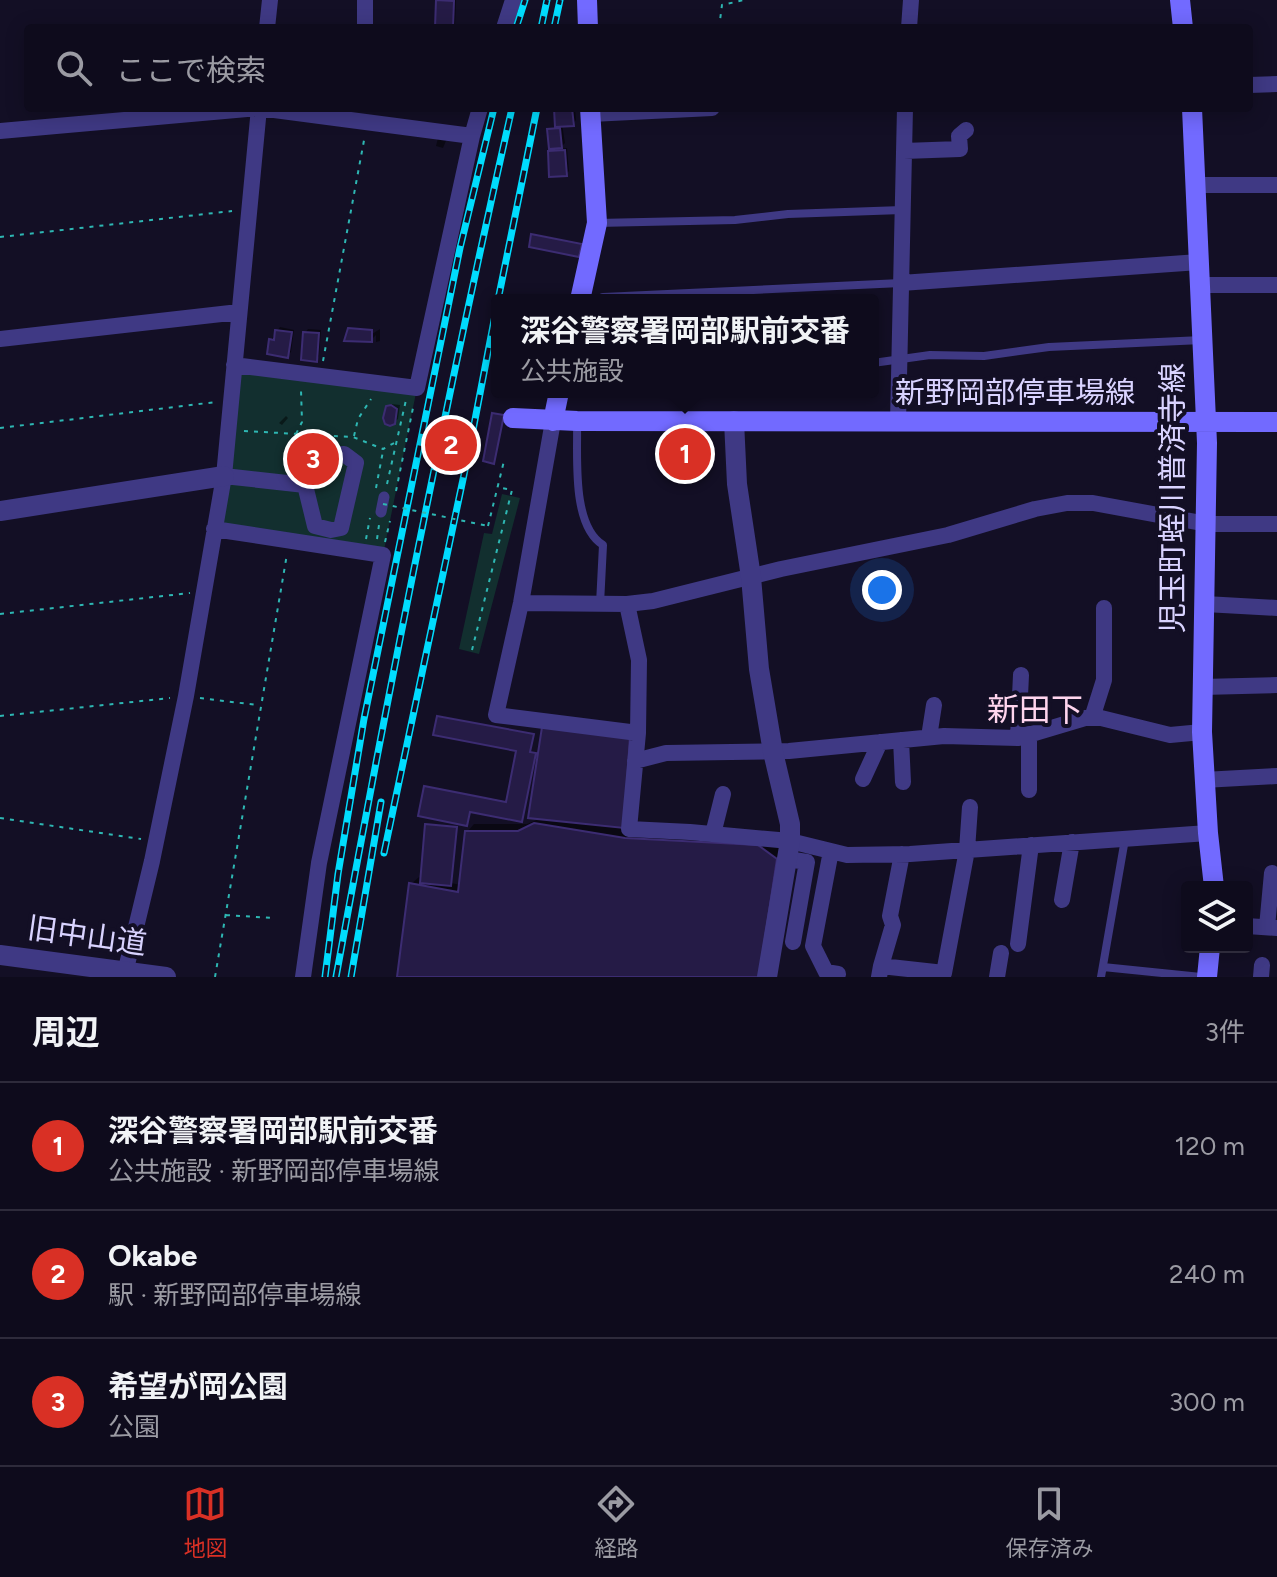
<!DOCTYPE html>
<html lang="ja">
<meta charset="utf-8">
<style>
:root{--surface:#0e0b1c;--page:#1c1929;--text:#f1f3f6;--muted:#9b9ba3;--line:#2e2b3b;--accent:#d93025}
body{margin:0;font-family:Figtree,"Noto Sans JP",sans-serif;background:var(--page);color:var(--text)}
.controls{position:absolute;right:24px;bottom:24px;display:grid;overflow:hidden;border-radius:8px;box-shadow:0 4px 20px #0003}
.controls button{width:72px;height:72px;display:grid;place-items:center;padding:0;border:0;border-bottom:2px solid var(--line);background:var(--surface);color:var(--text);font:40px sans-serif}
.you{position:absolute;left:882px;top:590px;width:28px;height:28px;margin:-20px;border:6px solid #fff;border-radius:50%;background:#1a73e8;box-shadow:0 0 0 12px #1a73e833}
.badge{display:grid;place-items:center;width:52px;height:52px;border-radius:50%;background:var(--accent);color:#fff;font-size:26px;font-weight:700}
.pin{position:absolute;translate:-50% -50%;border:4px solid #fff;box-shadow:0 2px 8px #0006}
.popup{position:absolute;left:491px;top:294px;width:388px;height:104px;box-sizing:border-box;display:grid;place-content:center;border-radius:8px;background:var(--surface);filter:drop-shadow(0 2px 6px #0005);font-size:26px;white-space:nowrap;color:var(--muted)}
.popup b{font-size:30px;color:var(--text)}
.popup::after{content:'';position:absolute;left:50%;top:100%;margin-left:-16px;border:16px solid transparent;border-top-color:var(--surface)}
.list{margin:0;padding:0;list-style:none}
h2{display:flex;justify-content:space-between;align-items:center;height:104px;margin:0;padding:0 32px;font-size:34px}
h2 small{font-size:26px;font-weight:400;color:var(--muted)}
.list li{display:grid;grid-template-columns:52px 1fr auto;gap:24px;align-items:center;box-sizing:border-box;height:128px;padding:0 32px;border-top:2px solid var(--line)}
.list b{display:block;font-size:30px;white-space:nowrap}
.list p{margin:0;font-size:26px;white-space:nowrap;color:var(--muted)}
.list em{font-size:26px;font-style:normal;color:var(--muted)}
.icon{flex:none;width:44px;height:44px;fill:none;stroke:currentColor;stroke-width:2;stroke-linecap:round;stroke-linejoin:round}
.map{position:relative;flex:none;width:1277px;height:977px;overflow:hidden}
.search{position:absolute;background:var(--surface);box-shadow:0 4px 20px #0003;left:24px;right:24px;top:24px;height:88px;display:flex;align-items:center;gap:20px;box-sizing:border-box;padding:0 28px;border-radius:8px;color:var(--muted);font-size:30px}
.sheet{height:488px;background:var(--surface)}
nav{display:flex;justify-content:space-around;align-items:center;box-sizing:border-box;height:112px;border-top:2px solid var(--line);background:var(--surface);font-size:22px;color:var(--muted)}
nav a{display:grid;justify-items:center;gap:4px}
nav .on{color:var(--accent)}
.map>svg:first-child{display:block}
.green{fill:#122f2f}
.shadow{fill:#0007}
.building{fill:#251b46;stroke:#3c2c72;stroke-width:2}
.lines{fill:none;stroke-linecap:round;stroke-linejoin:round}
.path{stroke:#2eb7b3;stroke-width:2;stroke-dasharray:4 6;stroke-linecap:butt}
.service{stroke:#3f3984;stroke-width:8}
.pedestrian{stroke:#3f3984;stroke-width:11}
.minor{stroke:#3f3984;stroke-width:16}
.tertiary{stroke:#3f3984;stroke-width:20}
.secondary{stroke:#726aff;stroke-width:20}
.rail-casing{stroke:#00dcfe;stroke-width:7}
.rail{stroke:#130f25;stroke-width:4;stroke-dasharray:12;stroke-linecap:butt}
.path-bridge{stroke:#2eb7b3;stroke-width:2;stroke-dasharray:4 6;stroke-linecap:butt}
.labels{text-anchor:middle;stroke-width:8;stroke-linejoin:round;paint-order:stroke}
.street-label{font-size:30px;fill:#d9d3ff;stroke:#130f25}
.neighbourhood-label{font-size:32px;fill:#ffd5ee;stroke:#130f25}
</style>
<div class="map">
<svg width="1277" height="977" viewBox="0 0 1277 977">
<rect width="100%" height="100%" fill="#130f25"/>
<path class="green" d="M234,365L417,388L383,555L214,529Z
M502,494L520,498L479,654L459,649L484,533L492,534Z"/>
<path class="shadow" d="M456,0L455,26L437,28L438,1Z
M556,108H575L576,120L573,124H562L565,143L559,149L567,148L569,171L566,174L550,152L555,147L549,130L557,127Z
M448,136L443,148L436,146L438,138Z
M534,234L582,243L580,254L533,235Z
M280,327L294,330L291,352L287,356L271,340Z
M351,328L372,329V334L380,329V341L376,342V335L371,340Z
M308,329L321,330L319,356L316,360L305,333Z
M391,404L400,405L398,419L394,422L388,407Z
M286,416L288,418L282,425L279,423Z
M440,716L534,734L530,751L536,752L522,820L426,787L508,801L518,749Z
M541,818L630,819L620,829L766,839L784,851L764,977H399L411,884L419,877L422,878L427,824L457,826L451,883L461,885L467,832L474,824H527Z"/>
<path class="building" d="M436,0L454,1L453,28H435Z
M554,108H572L574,126L555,127Z
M560,128L562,148L549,149L547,129Z
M565,150L567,176L549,177L548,151Z
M531,234L582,244L579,257L529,247Z
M348,328L372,330V342L344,341Z
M275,330L292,332L288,358L267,354L269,339L274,340Z
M303,332L319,333L317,362L301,360Z
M391,405L397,409L395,424L390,426L385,424L383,418L386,406Z
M492,413L504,415L494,464L483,461Z
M437,716L534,734L530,752L536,753L522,822L470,812L467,826L418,816L424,786L506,802L516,751L433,735Z
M542,727L630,736L624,828L528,818Z
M534,823L625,838L758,845L777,859L759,977H397L409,883L458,892L465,831H518Z
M425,824L457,827L451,886L420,883Z"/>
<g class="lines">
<path class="path" d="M719,28L722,5L744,0
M0,237L232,211
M323,361L365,135
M0,428L216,402
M244,431L353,437L383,449L396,442
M296,434L302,422L301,390
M354,436L358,419L371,399
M387,484L406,400
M376,488L383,451
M396,491L414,403
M488,526L504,461
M366,539L370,518
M377,539L379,525
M385,542L390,521
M0,614L190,593
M472,650L512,490L497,487
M200,698L257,705
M0,716L170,698
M0,818L141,839
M226,915L272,918
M215,977L287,554"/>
<path class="service" d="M597,223L735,220L788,214L902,210
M596,300L603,297L901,283
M873,363L930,355L984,356L1049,347L1202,340
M577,422C578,455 571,525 603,545L600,604
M1103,967L1201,977
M1101,977L1125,839"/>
<path class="pedestrian" d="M381,512L384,497"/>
<path class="minor" d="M365,0V28
M267,28L270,0
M504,28L513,0
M909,28L911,0
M1249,85L1277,84
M591,114L712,108
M0,131L259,108L472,136
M904,151L960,149L959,136L966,130
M1196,185H1277
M901,283L1199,262
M1201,285H1277
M0,339L239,312
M234,365L417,388L472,136L480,108
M553,421L521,603L496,715L638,733
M898,422L905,108
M224,476L305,485L324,456L344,454L356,463L341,528L331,530L315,526L305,485
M214,529L383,555L319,863L303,977
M521,603L627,604L653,601L781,569L948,535L1035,509L1067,503H1093L1207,524H1277
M627,604L639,660L638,733L629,829L690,832L790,841L847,855L910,854L1208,833
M1205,604L1277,608
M1202,687L1277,685
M1092,718L1104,680V608
M929,737L934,705
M1018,738L1021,675
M901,740L903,782
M635,761L666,753L789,751L944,736L1018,738L1085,718H1101L1170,735L1202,732
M863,779L880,742
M1203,780L1277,776
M1029,790V734
M713,834L723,794
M831,851L813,946L826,972L838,974
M787,859L807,862L793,942
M1062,900L1072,842
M1247,926L1277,928
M1267,927L1272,873
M1018,944L1031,845
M881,966L893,925L890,916L902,854
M124,977L152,861L186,696L224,476L259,108
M879,977L881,966L944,973L967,850L970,807
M997,977L1001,953
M1261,977L1262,965"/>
<path class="tertiary" d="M734,421L737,484L751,577L759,669L773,752L790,824V841L767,977
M0,511L224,476
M0,955L166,977"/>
<path class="secondary" d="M587,0L588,28
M1180,0L1183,28
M1192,108L1207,443L1202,732L1208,833L1214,887
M580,300L597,223L590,108
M513,418L577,421L1277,422
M553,421L559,392
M1207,977L1210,947"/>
<g class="rail-casing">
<path id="rail" d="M516,28L525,0
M541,28L547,0
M554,28L560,0
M498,300L537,108
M384,853L469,451L497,305
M325,977L338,874L364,719L460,248L494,108
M336,977C389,686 447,396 512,108
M351,977L381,802"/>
</g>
<use href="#rail" class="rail"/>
<path class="path-bridge" d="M383,504L488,526"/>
</g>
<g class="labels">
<g class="street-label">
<text x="1015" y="403">新野岡部停車場線</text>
<text transform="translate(1173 498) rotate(-90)" y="10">児玉町蛭川普済寺線</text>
<text transform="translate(87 936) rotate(8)" y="10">旧中山道</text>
</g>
<g class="neighbourhood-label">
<text x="1035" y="721">新田下</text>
</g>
</g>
</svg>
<div class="controls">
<button><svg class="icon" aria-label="layers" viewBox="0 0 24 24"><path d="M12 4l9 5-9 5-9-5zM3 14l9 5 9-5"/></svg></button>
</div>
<div class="you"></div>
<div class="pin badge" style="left:685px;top:454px">1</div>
<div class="popup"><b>深谷警察署岡部駅前交番</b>公共施設</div>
<div class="pin badge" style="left:451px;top:445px">2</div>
<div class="pin badge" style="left:313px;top:459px">3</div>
<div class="search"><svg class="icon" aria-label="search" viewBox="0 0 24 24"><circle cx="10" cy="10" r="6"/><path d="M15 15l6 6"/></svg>ここで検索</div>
</div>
<section class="sheet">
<h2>周辺<small>3件</small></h2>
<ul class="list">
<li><span class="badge">1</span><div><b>深谷警察署岡部駅前交番</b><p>公共施設 · 新野岡部停車場線</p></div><em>120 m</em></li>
<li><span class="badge">2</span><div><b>Okabe</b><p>駅 · 新野岡部停車場線</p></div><em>240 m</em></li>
<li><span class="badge">3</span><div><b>希望が岡公園</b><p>公園</p></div><em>300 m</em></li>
</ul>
</section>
<nav>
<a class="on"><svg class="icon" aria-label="map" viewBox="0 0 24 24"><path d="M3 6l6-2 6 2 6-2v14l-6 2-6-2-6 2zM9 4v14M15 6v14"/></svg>地図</a>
<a><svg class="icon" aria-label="directions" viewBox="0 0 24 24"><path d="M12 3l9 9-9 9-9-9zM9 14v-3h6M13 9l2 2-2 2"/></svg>経路</a>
<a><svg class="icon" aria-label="saved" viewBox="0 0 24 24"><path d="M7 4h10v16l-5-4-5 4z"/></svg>保存済み</a>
</nav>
